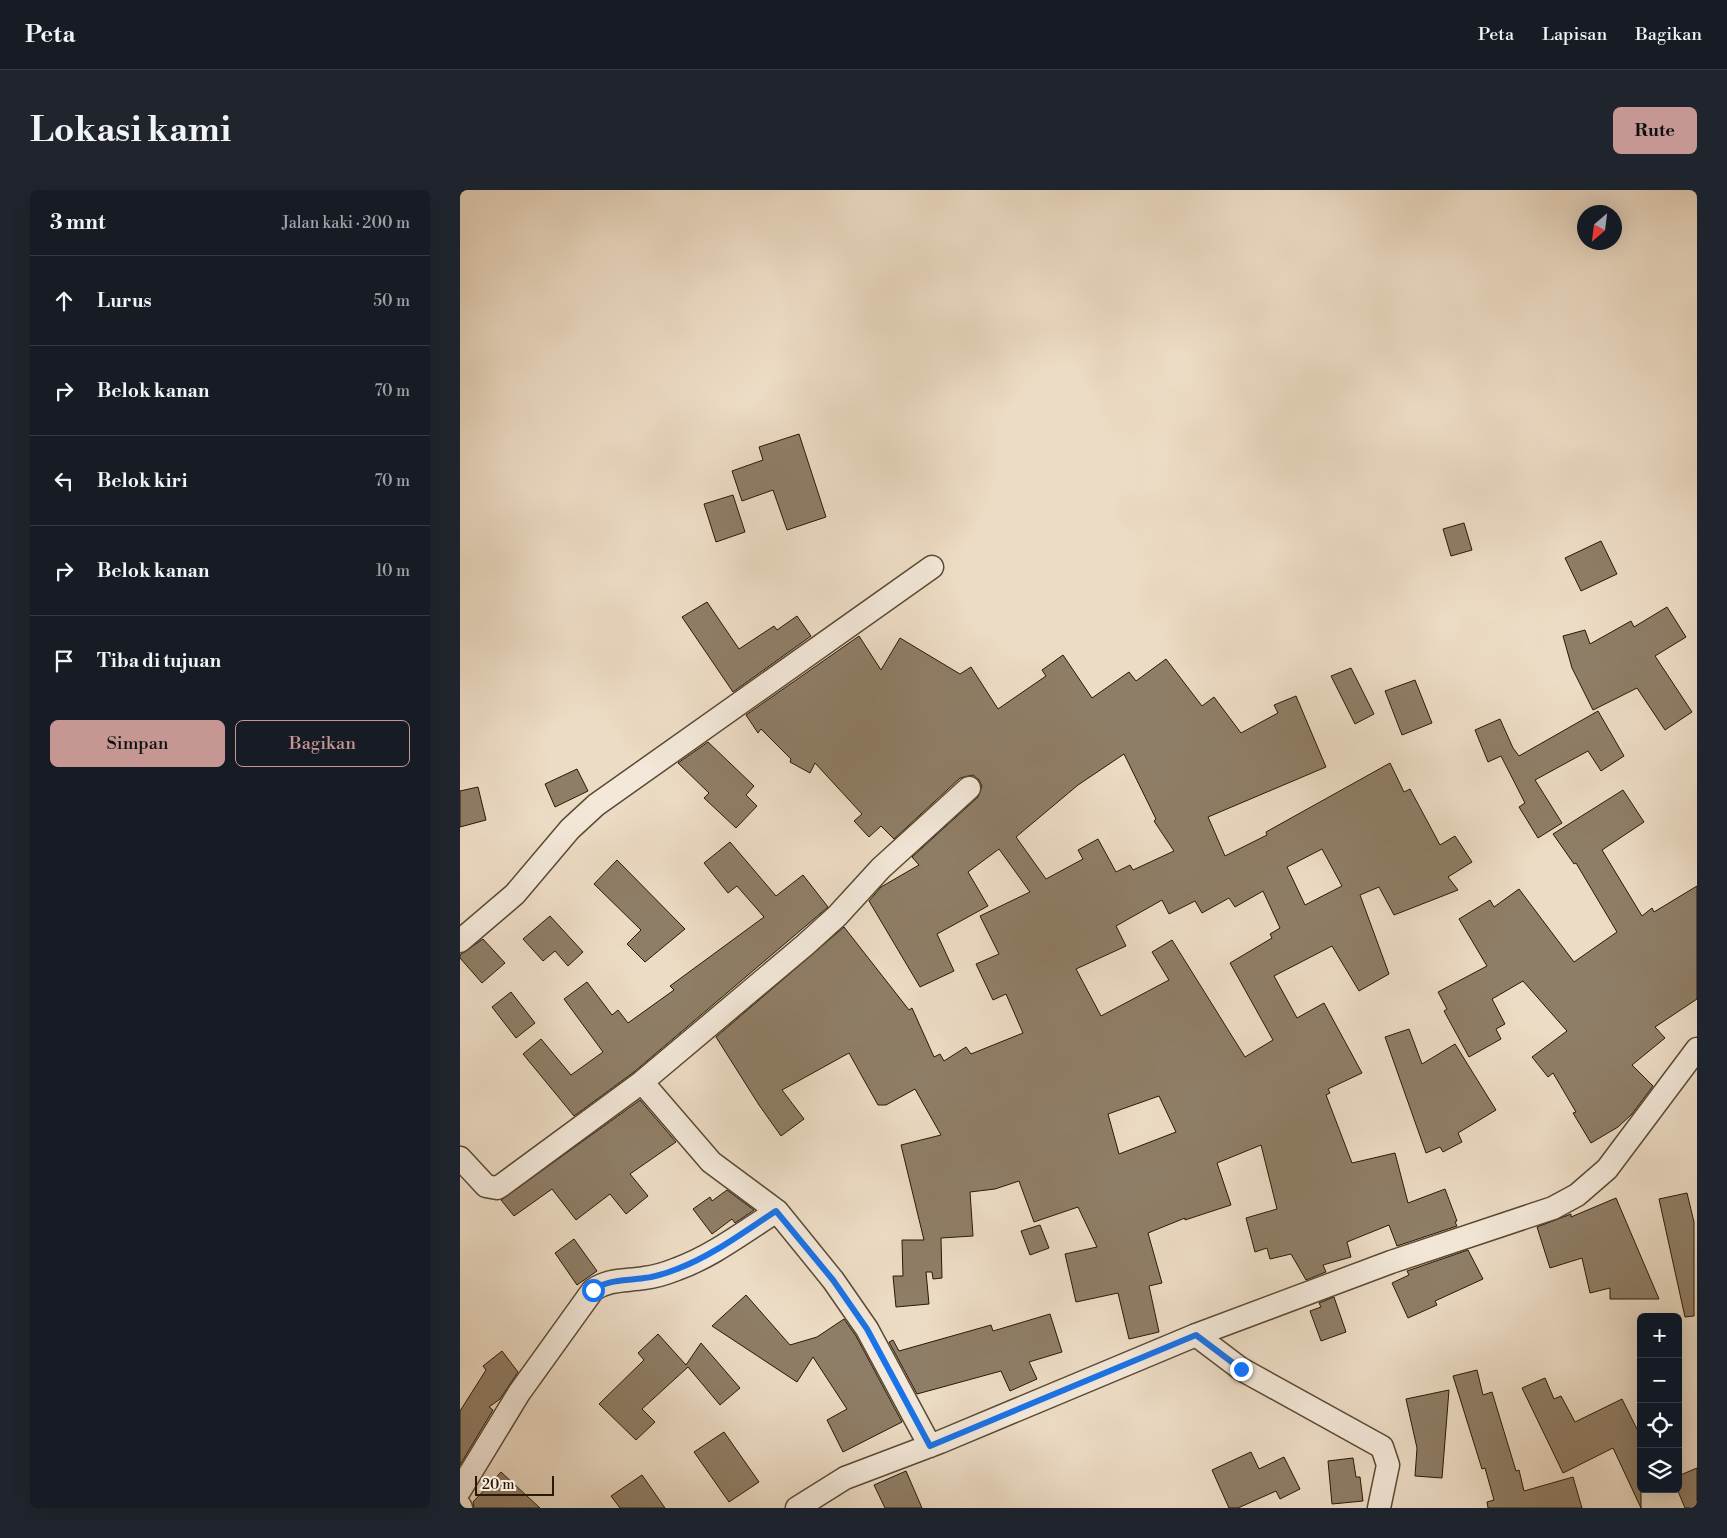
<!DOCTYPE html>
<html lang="id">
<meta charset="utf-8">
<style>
:root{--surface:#171b24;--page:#20242c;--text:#f1f3f6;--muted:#9ea1a6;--line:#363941;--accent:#c59692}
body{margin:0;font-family:"Libre Bodoni",serif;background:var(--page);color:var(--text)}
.controls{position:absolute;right:15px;bottom:15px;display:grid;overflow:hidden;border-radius:8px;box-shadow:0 5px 20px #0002}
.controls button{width:45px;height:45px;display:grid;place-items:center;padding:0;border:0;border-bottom:1px solid var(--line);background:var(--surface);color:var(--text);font:25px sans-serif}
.compass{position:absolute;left:1117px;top:15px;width:45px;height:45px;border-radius:50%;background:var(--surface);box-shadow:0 5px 20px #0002;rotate:208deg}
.scale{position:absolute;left:15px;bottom:12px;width:79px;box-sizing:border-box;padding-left:5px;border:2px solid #291902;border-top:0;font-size:14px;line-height:18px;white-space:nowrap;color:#291902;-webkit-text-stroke:4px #f3e8d9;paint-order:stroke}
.stop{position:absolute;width:15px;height:15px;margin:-11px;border:4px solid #1a73e8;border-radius:50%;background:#fff}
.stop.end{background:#1a73e8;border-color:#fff;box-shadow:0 1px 5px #0008}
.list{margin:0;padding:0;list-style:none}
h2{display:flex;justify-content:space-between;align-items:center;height:65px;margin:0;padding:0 20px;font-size:21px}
h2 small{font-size:16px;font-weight:400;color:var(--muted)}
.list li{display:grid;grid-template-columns:32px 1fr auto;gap:15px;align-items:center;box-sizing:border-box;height:90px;padding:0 20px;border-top:1px solid var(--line)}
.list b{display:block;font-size:19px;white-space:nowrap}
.list em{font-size:16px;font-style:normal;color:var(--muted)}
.actions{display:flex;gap:10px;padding:15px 20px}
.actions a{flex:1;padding:11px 0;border:1px solid var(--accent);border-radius:8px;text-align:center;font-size:18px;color:var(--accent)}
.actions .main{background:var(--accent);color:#111}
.icon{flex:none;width:28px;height:28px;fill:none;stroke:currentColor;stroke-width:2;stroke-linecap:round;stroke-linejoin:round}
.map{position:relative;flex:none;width:1237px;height:1318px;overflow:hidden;border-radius:8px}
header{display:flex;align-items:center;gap:30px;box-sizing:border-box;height:70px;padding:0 25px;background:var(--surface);border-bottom:1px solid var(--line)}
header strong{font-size:24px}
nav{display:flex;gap:28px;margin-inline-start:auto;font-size:18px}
.intro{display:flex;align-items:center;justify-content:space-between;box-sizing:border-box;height:120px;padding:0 30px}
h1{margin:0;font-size:35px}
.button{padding:12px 22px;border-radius:8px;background:var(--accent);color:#111;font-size:18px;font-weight:700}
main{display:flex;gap:30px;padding:0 30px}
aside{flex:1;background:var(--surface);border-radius:8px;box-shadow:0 5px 20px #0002}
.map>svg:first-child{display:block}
.building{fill:#8f7e67;stroke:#291902;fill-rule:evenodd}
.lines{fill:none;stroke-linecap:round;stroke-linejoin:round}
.street-casing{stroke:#5a4a33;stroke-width:25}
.street{stroke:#f3e8d9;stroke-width:22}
.route{stroke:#1a73e8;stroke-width:6}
</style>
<header>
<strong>Peta</strong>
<nav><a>Peta</a><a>Lapisan</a><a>Bagikan</a></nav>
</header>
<div class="intro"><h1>Lokasi kami</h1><a class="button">Rute</a></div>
<main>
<aside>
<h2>3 mnt<small>Jalan kaki · 200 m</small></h2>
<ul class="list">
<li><svg class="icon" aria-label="ahead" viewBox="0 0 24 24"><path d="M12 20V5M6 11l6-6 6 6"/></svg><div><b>Lurus</b></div><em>50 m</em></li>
<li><svg class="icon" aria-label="right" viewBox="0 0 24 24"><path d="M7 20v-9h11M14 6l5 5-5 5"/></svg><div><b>Belok kanan</b></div><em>70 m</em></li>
<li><svg class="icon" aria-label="left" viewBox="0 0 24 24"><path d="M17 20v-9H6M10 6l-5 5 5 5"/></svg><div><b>Belok kiri</b></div><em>70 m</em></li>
<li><svg class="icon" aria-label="right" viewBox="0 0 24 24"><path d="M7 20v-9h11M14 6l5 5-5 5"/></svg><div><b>Belok kanan</b></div><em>10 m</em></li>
<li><svg class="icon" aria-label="arrive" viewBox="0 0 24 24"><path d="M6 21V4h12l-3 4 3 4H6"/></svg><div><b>Tiba di tujuan</b></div></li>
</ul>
<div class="actions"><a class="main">Simpan</a><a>Bagikan</a></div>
</aside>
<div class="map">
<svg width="1237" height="1318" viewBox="0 0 1237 1318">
<rect width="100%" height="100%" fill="#eddcc5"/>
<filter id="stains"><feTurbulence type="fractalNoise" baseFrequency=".004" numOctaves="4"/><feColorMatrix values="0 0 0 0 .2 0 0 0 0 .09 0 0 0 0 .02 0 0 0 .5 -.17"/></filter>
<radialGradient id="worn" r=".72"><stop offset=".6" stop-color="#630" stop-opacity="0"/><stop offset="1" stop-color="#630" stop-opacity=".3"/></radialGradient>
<path class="building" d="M339,244L366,327L327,340L313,300L282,311L272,281L303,270L299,257Z
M273,305L285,342L256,352L244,314Z
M1004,333L1012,360L991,366L983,339Z
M1141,351L1157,384L1121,401L1105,368Z
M247,412L279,459L314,436L317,440L337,426L351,446L273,502L222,427Z
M1207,417L1226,447L1195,466L1232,522L1205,540L1177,498L1133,520L1112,478L1103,446L1125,440L1130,454L1171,431L1174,437Z
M399,446L421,480L440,448L500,484L511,477L538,519L586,486L582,480L603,465L632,508L669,482L676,491L706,469L742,516L754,507L781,543L818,523L814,515L836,506L866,577L748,627L765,666L807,645L806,642L930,573L944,602L950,599L980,655L995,646L1012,672L988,687L998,700L934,725L919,697L900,705L929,784L899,801L872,756L814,786L837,828L864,813L902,883L868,899L870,903L866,905L892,973L935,963L948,1013L985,999L997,1031L995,1032L997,1036L937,1056L929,1035L887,1052L891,1067L863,1075L866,1082L846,1090L831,1064L810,1069L807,1058L795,1062L786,1028L817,1019L801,955L757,973L771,1015L725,1030V1028L688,1043L702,1093L689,1096L699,1142L669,1149L658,1103L616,1112L605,1064L637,1057L618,1017L574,1032L559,991L535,999L510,1002L513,1046L481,1048L482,1088L473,1089L472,1082H466L469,1114L436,1117L433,1086H443L442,1050H464L441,955L481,945L455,899L426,915H418L389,863L322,900L344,929L321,946L299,915L256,847L384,737L449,820L452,818L474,867L480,864L484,871L506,857L511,864L563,843L546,804L533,810L516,774L539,764L520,726L570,702L539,659L508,682L528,716L477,744L494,781L460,797L409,711L421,697L459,675L452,667L518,607L522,596L519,590L513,585L500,588L434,649L421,636L409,647L394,631L402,624L355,573L350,583L330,572L331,569L301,539L298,543L286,525ZM664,564L696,629L694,631L714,661L673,680L670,675L656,682L638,649L618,660L623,669L586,689L556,647L618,595ZM862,659L882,696L845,715L827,677ZM803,701L820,738L810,744L812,748L770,773L813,850L785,867L712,750L692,762L709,790L641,826L616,779L666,756L656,736L702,710L709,724L735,711L742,723L769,708L775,717ZM699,906L716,942L659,964L648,924Z
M891,478L914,524L895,534L871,486Z
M955,490L972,533L942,545L925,501Z
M1138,521L1164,566L1141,581L1128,561L1075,590L1102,633L1078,648L1059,617L1065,613L1041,566L1028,572L1015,540L1040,529L1053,558L1059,566Z
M248,552L294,596L286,605L297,616L276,638L244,608L249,603L218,573Z
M117,579L128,601L95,617L85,594Z
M18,597L26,630L0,637V601Z
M1163,600L1184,632L1142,660L1182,726L1192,718L1194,722L1237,696V809L1195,837L1205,848L1172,875L1193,896L1172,924L1158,937L1131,953L1113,923L1116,922L1093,883L1088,887L1072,867L1107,841L1063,791L1032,809L1045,834L1036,839L1041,849L1009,867L984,821L987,819L978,802L1027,776L999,729L1030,710L1034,717L1059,699L1114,772L1157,742L1116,673L1114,674L1093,644Z
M270,652L316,706L343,685L368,717L174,882L114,926L63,864L81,849L111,885L143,862L104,809L127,792L152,825L158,820L168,833L214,800L210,796L304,727L277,696L268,703L244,673Z
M157,670L225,739L185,772L167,754L181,740L134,694Z
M90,726L123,762L108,776L95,761L83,771L63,749Z
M23,749L45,773L22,793L0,768V765Z
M51,802L75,833L56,848L32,817Z
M949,839L962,874L995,854L1036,920L998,943L1002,952L983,962L980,957L966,963L925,847Z
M180,910L216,952L170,984L188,1006L166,1024L150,1004L116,1030L92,999L54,1026L41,1010Z
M267,1000L294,1020L275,1033L272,1029L252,1044L233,1019L250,1007L252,1011Z
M1227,1003L1234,1032V1126L1225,1127L1199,1009Z
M1156,1008L1199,1109H1150V1098L1130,1103L1122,1068L1090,1078L1077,1037L1111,1024V1027Z
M580,1035L589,1058L570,1065L561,1041Z
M114,1049L137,1081L117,1095L95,1063Z
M1008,1060L1023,1089L975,1111L977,1115L948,1128L932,1093L949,1085L947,1081Z
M286,1105L330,1155L357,1147L384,1129L396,1146L442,1232L383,1262L367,1230L387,1219L353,1167L337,1192L252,1136Z
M874,1107L886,1142L861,1151L850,1121L861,1117L859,1113Z
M590,1124L602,1162L569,1172L577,1189L550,1201L541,1181L457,1204L429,1152L433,1150L439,1161L531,1135L533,1141Z
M198,1144L226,1175L241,1153L280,1198L260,1215L228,1177L182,1219L195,1232L176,1250L139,1214L184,1170L178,1163Z
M42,1161L58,1182L40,1209L29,1217L33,1220L0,1275V1221L26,1180L23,1176Z
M1017,1180L1023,1205L1032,1202L1056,1281L1059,1280L1064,1301L1113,1287L1122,1318H1028L1027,1312L1034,1310L1025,1278L1022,1279L993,1186Z
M1085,1188L1094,1209L1101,1206L1115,1232L1162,1209L1181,1247V1318L1153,1258L1103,1283L1062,1198Z
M989,1200L982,1288L955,1286L957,1258L946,1209Z
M264,1242L299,1292L269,1312L234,1262Z
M791,1262L799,1279L824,1267L840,1299L820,1309L816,1301L778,1318H769L752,1280Z
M893,1268L896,1287H900L903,1311L872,1314L868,1271Z
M1237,1278V1318H1225L1217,1299L1218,1286Z
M446,1281L462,1318H425L414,1295Z
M41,1282L80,1318H14L13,1312Z
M182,1285L205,1318H160L151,1306Z"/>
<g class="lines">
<g class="street-casing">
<path id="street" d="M0,751L55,704L110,639L136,615L472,377
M182,892L251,972L317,1021L373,1090L407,1139L470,1256
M0,968L26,996L37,998L42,995L182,892L345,755L377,726L421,678L509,598
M736,1145L781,1179L922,1257L928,1275L919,1318
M0,1300L59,1203L133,1100C148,1089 166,1091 184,1088C195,1087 207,1083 217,1079C253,1066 285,1041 317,1021
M0,1316L1,1318
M337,1318L385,1288L480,1252L736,1145L931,1072L1093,1018L1117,1005L1147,979L1237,859"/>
</g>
<use href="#street" class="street"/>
</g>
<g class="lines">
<path class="route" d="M133,1100C148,1089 166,1091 184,1088C195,1087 207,1083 217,1079C252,1066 285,1041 316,1021L373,1090L407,1139L470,1256L736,1145L781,1179"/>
</g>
<rect width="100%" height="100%" filter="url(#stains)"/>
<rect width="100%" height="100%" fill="url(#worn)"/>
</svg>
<div class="controls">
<button>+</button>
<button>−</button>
<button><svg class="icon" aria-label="locate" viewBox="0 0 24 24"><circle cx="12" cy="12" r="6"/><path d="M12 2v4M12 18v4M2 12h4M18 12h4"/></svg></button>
<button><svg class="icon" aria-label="layers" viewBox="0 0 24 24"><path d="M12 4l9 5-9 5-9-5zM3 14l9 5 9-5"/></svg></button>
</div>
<svg class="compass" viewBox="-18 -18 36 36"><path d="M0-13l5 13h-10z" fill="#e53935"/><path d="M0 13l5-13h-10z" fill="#9ea1a6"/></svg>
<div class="scale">20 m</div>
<div class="stop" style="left:133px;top:1100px"></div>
<div class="stop end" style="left:781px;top:1179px"></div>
</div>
</main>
